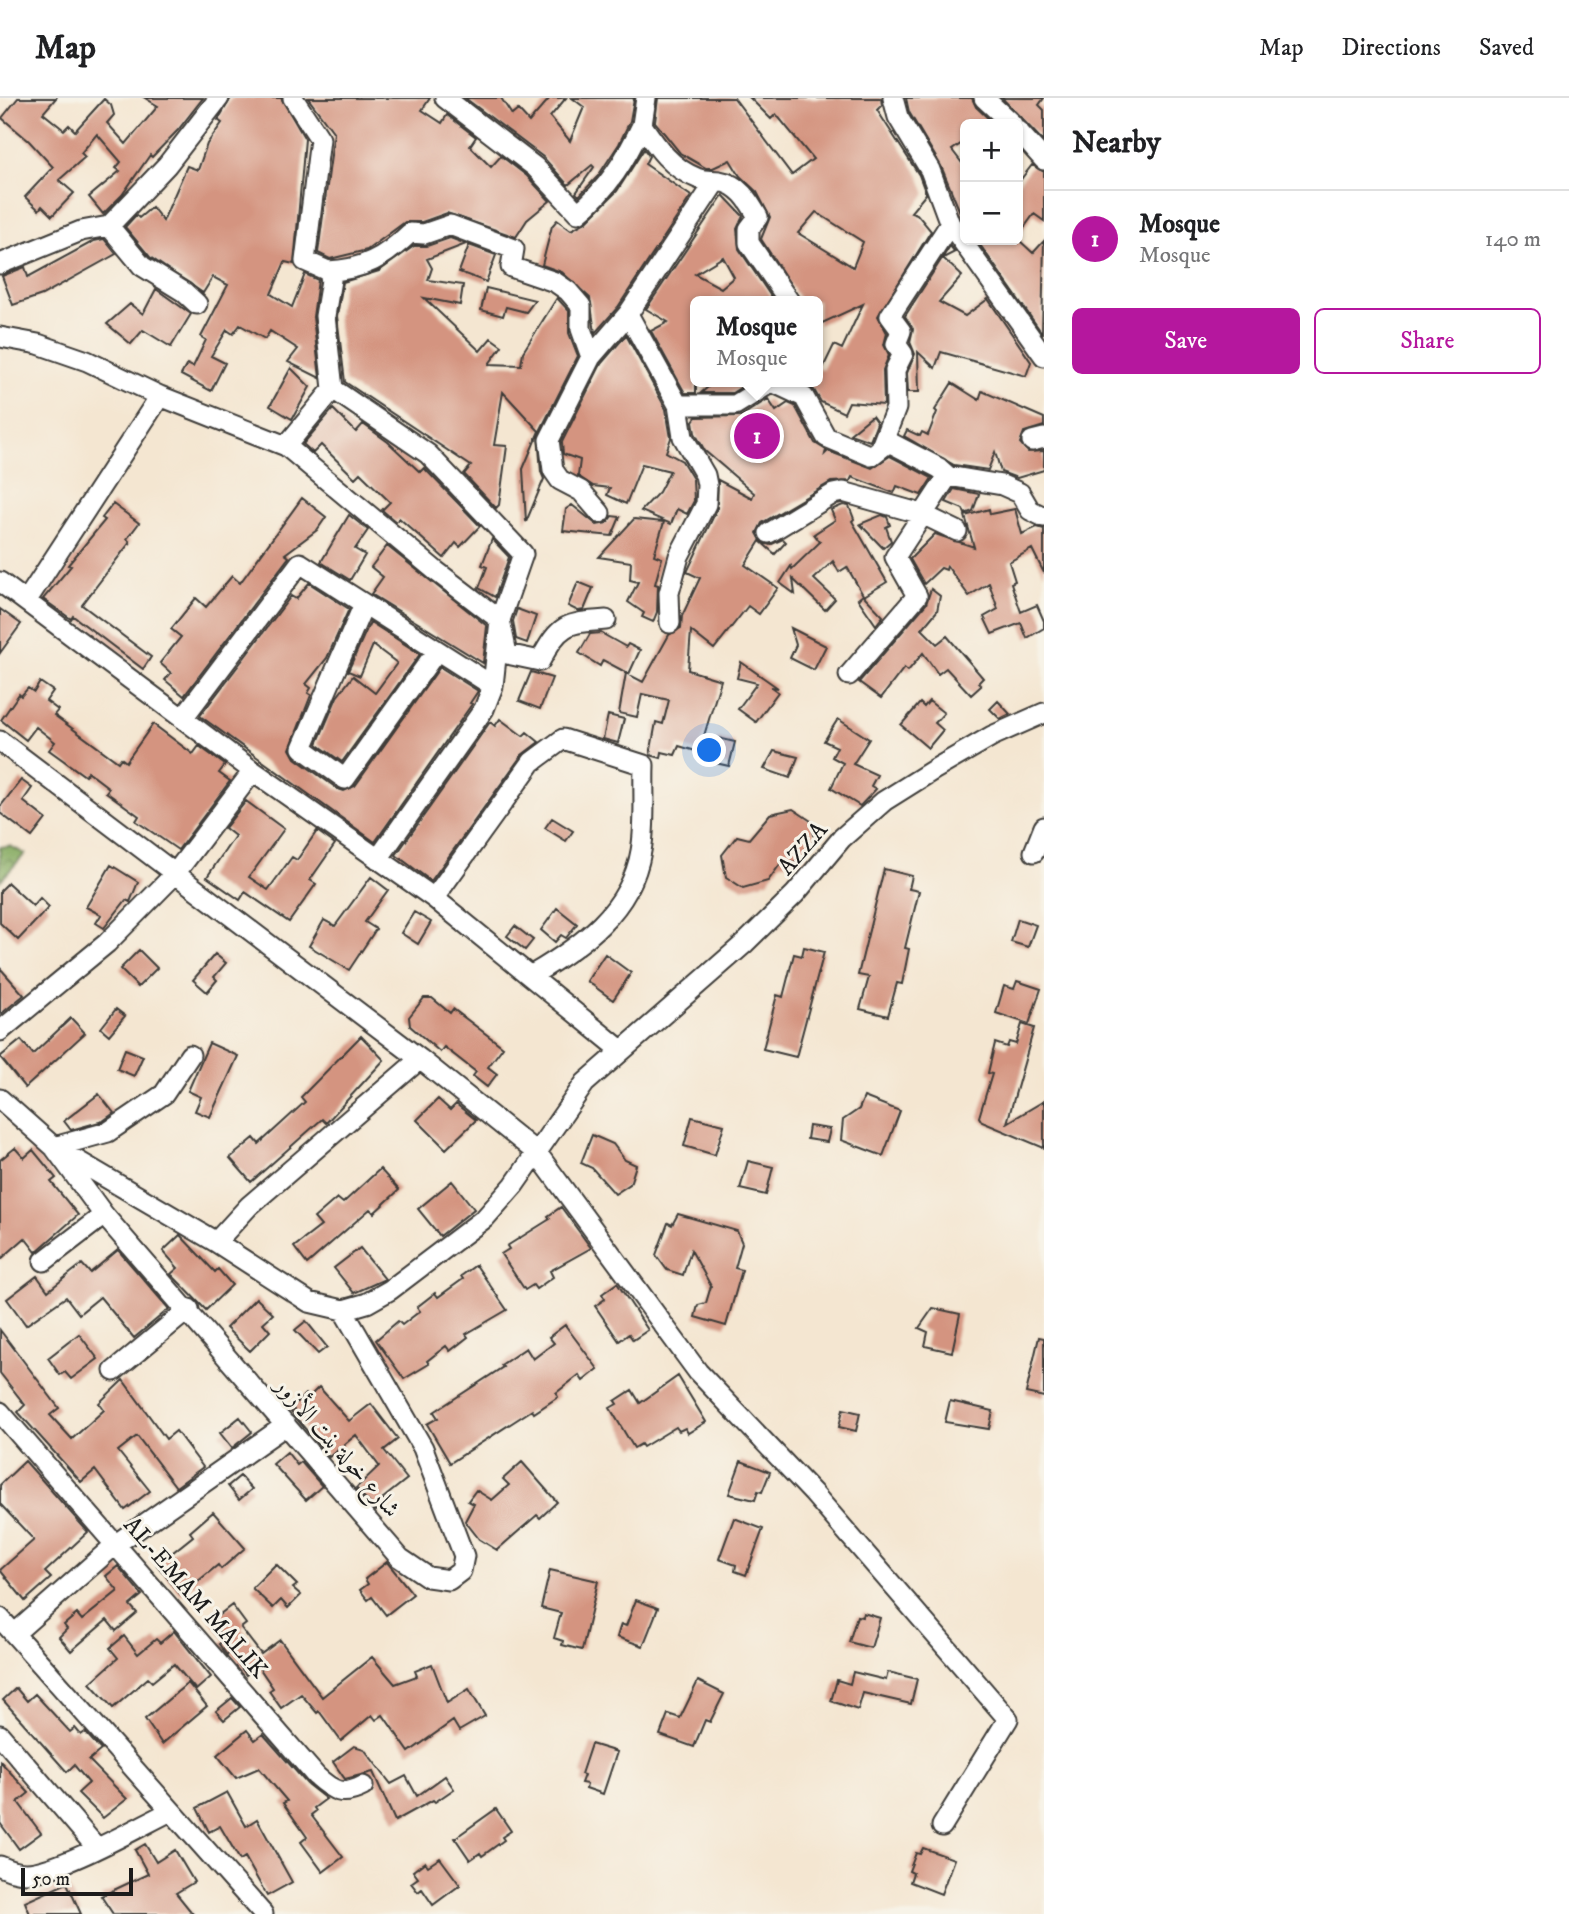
<!DOCTYPE html>
<meta charset="utf-8">
<style>
:root{--surface:#fff;--page:#f6f6f6;--text:#202124;--muted:#757577;--line:#e0e0e0;--accent:#b5179e}
body{margin:0;font-family:"IM FELL DW Pica",Amiri,serif;background:var(--page);color:var(--text)}
.controls{position:absolute;right:21px;top:21px;display:grid;overflow:hidden;border-radius:10px;box-shadow:0 2px 5px #0004}
.controls button{width:63px;height:63px;display:grid;place-items:center;padding:0;border:0;border-bottom:2px solid var(--line);background:var(--surface);color:var(--text);font:35px sans-serif}
.scale{position:absolute;left:21px;bottom:18px;width:112px;box-sizing:border-box;padding-left:7px;border:4px solid #1c1c1c;border-top:0;font-size:19px;line-height:24px;white-space:nowrap;color:#1c1c1c;-webkit-text-stroke:5px #f7f3e8;paint-order:stroke}
.you{position:absolute;left:710px;top:653px;width:24px;height:24px;margin:-18px;border:5px solid #fff;border-radius:50%;background:#1a73e8;box-shadow:0 0 0 10px #1a73e833}
.badge{display:grid;place-items:center;width:46px;height:46px;border-radius:50%;background:var(--accent);color:#fff;font-size:23px;font-weight:700}
.pin{position:absolute;translate:-50% -50%;border:4px solid #fff;box-shadow:0 2px 7px #0006}
.popup{position:absolute;left:690px;top:198px;width:133px;height:91px;box-sizing:border-box;display:grid;place-content:center;border-radius:10px;background:var(--surface);filter:drop-shadow(0 2px 5px #0005);font-size:23px;white-space:nowrap;color:var(--muted)}
.popup b{font-size:26px;color:var(--text)}
.popup::after{content:'';position:absolute;left:50%;top:100%;margin-left:-14px;border:14px solid transparent;border-top-color:var(--surface)}
.list{margin:0;padding:0;list-style:none}
h2{display:flex;justify-content:space-between;align-items:center;height:91px;margin:0;padding:0 28px;font-size:30px}
h2 small{font-size:23px;font-weight:400;color:var(--muted)}
.list li{display:grid;grid-template-columns:46px 1fr auto;gap:21px;align-items:center;box-sizing:border-box;height:98px;padding:0 28px;border-top:2px solid var(--line)}
.list b{display:block;font-size:26px;white-space:nowrap}
.list p{margin:0;font-size:23px;white-space:nowrap;color:var(--muted)}
.list em{font-size:23px;font-style:normal;color:var(--muted)}
.actions{display:flex;gap:14px;padding:21px 28px}
.actions a{flex:1;padding:16px 0;border:2px solid var(--accent);border-radius:10px;text-align:center;font-size:24px;color:var(--accent)}
.actions .main{background:var(--accent);color:#fff}
.map{position:relative;flex:none;width:1044px;height:1816px;overflow:hidden}
header{display:flex;align-items:center;gap:42px;box-sizing:border-box;height:98px;padding:0 35px;background:var(--surface);border-bottom:2px solid var(--line)}
header strong{font-size:33px}
nav{display:flex;gap:38px;margin-inline-start:auto;font-size:24px}
main{display:flex}
aside{flex:1;background:var(--surface)}
.map>svg:first-child{display:block}
.forest{fill:url(#forest-crowns);stroke:#50633e;stroke-width:2}
.building{fill:#d49480;fill-rule:evenodd}
.lines{fill:none;stroke-linecap:round;stroke-linejoin:round}
.minor-casing{stroke:#3c3a37;stroke-width:23}
.minor{stroke:#fff;stroke-width:19}
.labels{text-anchor:middle;stroke-width:6;stroke-linejoin:round;paint-order:stroke}
.street-label{font-size:24px;fill:#1c1c1c;stroke:#f7f3e8}
</style>
<header>
<strong>Map</strong>
<nav><a>Map</a><a>Directions</a><a>Saved</a></nav>
</header>
<main>
<div class="map">
<svg width="1044" height="1816" viewBox="0 0 1044 1816">
<defs>
<pattern id="forest-crowns" width="20" height="18" patternUnits="userSpaceOnUse" patternTransform="scale(1.75)"><rect width="20" height="18" fill="#85aa60"/><path d="M2 6a3 3 0 1 1 6 0M12 15a3 3 0 1 1 6 0" fill="none" stroke="#6c8a4e"/></pattern>
</defs>
<rect width="100%" height="100%" fill="#f7f3e8"/>
<filter id="ink" filterUnits="userSpaceOnUse"><feTurbulence type="fractalNoise" baseFrequency=".0143" numOctaves="2"/><feDisplacementMap in="SourceGraphic" scale="14" xChannelSelector="R" yChannelSelector="G"/><feConvolveMatrix kernelMatrix="1 2 1 2 8 2 1 2 1" color-interpolation-filters="sRGB"/></filter>
<filter id="wash" filterUnits="userSpaceOnUse"><feTurbulence type="fractalNoise" baseFrequency=".00686" numOctaves="4" result="noise"/><feDisplacementMap in="SourceGraphic" scale="28" xChannelSelector="R" yChannelSelector="G"/><feGaussianBlur stdDeviation="1.57" result="paint"/><feColorMatrix in="noise" values="0 0 0 0 0 0 0 0 0 0 0 0 0 0 0 0 0 1.4 0 .05"/><feComposite in="paint" operator="in"/></filter>
<g filter="url(#wash)">
<rect width="100%" height="100%" fill="#f4e6d1"/>
<path class="forest" d="M10,748L25,756L0,783V749Z"/>
<g id="blocks">
<path class="building" d="M18,0H56L43,15L64,32L69,27L75,33L104,1L111,7L114,17L107,25L126,46L158,8L145,0H203L178,32L152,59L150,57L122,97L103,116L89,99L120,73L116,70L121,64L97,36L81,55L85,59L59,82L74,95L52,118L42,108L39,112L25,99L53,69L29,43L2,20Z
M231,0H281L305,41L294,166L285,164L271,196L292,209L305,176L318,182L313,219L320,280L288,264L298,251L270,233L265,241L240,227L233,236L227,232L211,258L225,265L211,293L181,277L187,266L193,269L206,242L201,239L228,187L213,179L203,195L150,159L125,129L136,117L139,120L152,109L163,123L187,68L198,72L207,46L222,25L218,22Z
M308,0H430L422,12L442,25L447,17L476,39L470,48L491,69L501,58L527,78L550,103L527,122L516,139L447,115L422,124H405L367,152L330,161L318,155L334,35Z
M465,0H501L512,17L518,12L529,24L550,0H566L550,19L570,43L584,9L572,0H634L630,23L619,46L598,78L579,98L576,95L594,69L592,67L568,87L543,59Z
M658,0H734L792,77L813,61L776,16L771,21L750,0H881L882,7L877,12L919,77L926,96L911,114L917,116L931,133L878,218L887,235L884,247L889,257L883,272L884,307L849,304L844,315L821,304L814,292L800,284H818V270L822,272L834,247L842,251L863,206L818,227V203H801L761,141L770,119L757,94L740,78L730,62L713,70H706L680,55L655,24ZM816,114L863,144L853,169L798,135Z
M906,0H972L976,9L994,26H965V43L952,52L965,69V126L941,68L909,14Z
M1002,0H1044L1039,7L1044,12V44Z
M644,51L649,58L645,66L691,98L618,209L595,235L590,200L562,174L542,167L552,128L557,122L571,132L586,124L617,93Z
M1032,67L1044,74V123L1034,116L1018,138V85Z
M723,97L743,118L737,131L739,151L774,203H696V295H685L651,233L668,224L646,211ZM723,159L734,179L721,190L695,176Z
M450,140L466,146L427,161L432,170L428,182L463,187L460,207L424,200L480,253L491,240L502,248L489,266L521,267L523,254L557,200L569,213V235L578,258L538,337L541,374L544,381L526,424L523,371L539,333L503,294L494,347L507,348L499,407L496,410L464,376L471,368L345,284L337,218L343,184L379,173L414,148H427Z
M104,141L116,156L42,197L13,207L2,178L25,169L28,179L94,143Z
M980,142H1019L1033,155L1044,143L1042,235L978,144Z
M469,147L496,157L486,184L459,174Z
M950,148L955,154L943,160L962,178L939,204L965,218L988,201L1031,264L1026,278L941,254L935,270L918,254L919,294H908L907,275L915,256L910,244L913,231L905,218Z
M486,190L535,202L526,214L506,209L503,218L481,212Z
M156,191L191,216L171,249L143,232L131,246L107,226L130,206L143,216Z
M626,237L666,311L671,340L666,354L682,363L693,381L694,403L687,416L677,411L671,426L641,413L659,394L670,373L642,366L626,406L607,397L610,390L593,388L578,378L580,362L563,356L562,344L601,266Z
M291,270L310,289L292,321L270,308Z
M714,284H749L732,295H701Z
M952,285L979,302L982,293L1044,320V328L1024,334L1020,345L1028,354L1044,353V372L1017,380L1001,374L995,354L988,372L954,367L904,338L907,332L920,338L922,334L928,337L937,314L935,312Z
M768,301L776,313L788,305L795,308L815,345L826,352L825,356L828,353L872,370L890,358L932,380L921,397L897,388L894,395L852,379L850,383L831,384L762,425L757,435L763,445L770,447L783,441L786,444L775,456L760,443L745,467L778,490L759,516L748,508L714,551L691,533L688,572L721,582L699,654L679,648L675,657L662,654L661,660L650,657L656,624L663,626L669,602L642,596L637,619L619,615L626,575L643,584L669,537L681,530L682,518L700,480L687,474L717,411L718,382L752,400L754,395L705,353L695,335L693,323L696,319L741,318Z
M333,311L356,334L363,326L388,344L420,374L424,370L480,428L460,449L456,445L444,460L399,420L396,424L382,412L390,404L360,375L355,380L321,347L313,355L303,346Z
M872,318L877,325L870,343L850,336Z
M954,391L979,396L973,413L965,416L963,411L946,404Z
M302,400L326,419L317,432L285,456L289,459L184,598L165,582L171,575L160,565L181,539L171,531L196,500L206,509L232,478L240,485Z
M113,406L139,425L127,441L130,444L82,507L151,559L143,571L73,518L71,521L43,501L71,468L68,467L105,422L102,420Z
M572,407L597,427L607,425L612,418L620,419L612,438L563,433L566,411Z
M843,407L849,408L854,421L852,423L887,484L864,498L883,518L876,527L858,501L863,497L847,469L839,474L833,463L814,481L835,501L825,512L793,481L795,496L780,485L791,468L792,471L820,444L814,436L835,422L831,412Z
M989,411L990,416L1015,411L1022,436L1037,429L1044,431V475L1032,451L1009,464L1015,483L1011,485L1021,514L1037,507L1044,523V530L1027,540L1021,525L992,536L984,519L998,511L989,485L969,498L947,468L946,472L941,470L924,486L910,461L935,436L974,449L965,418Z
M349,417L368,432L355,451L365,457L350,482L321,464Z
M882,417L887,419L890,427L886,429L891,443L883,450L860,426Z
M634,421L664,424L654,457L662,460L655,486L658,487L657,514L653,524L642,519L644,515L628,504L638,484L630,482L631,464L599,459Z
M492,441L509,459L495,499L479,490L487,469L482,467Z
M387,448L487,528L483,565L371,496L383,479L371,469Z
M578,484L593,490L584,512L578,513L568,508Z
M309,485L349,511L327,560L306,586L311,590L308,595L311,597L290,651L295,660L338,691L344,693L355,688L440,569L478,593L470,605L472,606L375,744L200,618L291,498L296,501Z
M931,491L940,498L937,513L922,531L937,546L947,538L983,580L978,585L981,588L971,597L946,570L938,576L923,555L908,573L904,570L881,600L859,584L926,506Z
M0,511L21,526L0,555Z
M517,511L536,518L527,545L516,541L513,523Z
M370,524L420,556L342,664L317,646L337,599L353,578L375,595L397,565L373,547L360,578L348,573Z
M791,530L826,548L814,572L790,560L796,547Z
M601,535L626,549L628,546L640,552L629,576L603,562L600,568L579,555L590,536Z
M741,564L778,590L771,589L778,594L756,624L738,611L757,585L737,580Z
M531,574L552,580L540,611L519,603Z
M40,584L53,593L46,603L58,612L54,617L118,664L121,660L126,664L153,626L193,656L199,648L225,667L219,675L230,683L178,752L136,723L139,718L106,694L109,690L88,674L85,678L49,652L55,644L36,629L26,642L1,622L19,596L21,598L28,590L34,594Z
M929,603L944,615L935,625L943,632L928,650L901,627L920,605L924,609Z
M998,603L1010,616L1000,621L990,611Z
M608,617L624,621L618,645L603,641Z
M500,621L523,638L527,634L539,644L522,657L431,783L396,757L490,624L495,628Z
M838,621L869,641L853,666L877,677L871,688L876,691L860,708L831,690L843,665L832,659L837,649L824,643Z
M718,640L735,644L729,668L702,662Z
M774,653L798,659L790,680L764,671Z
M21,682L32,690L23,703L46,721L32,739L0,715V709Z
M246,703L284,731L249,779L268,792L292,759L297,762L317,733L335,746L310,782L316,786L289,824L245,794L240,802L207,779L235,738L225,730Z
M793,711L811,723L815,741L802,763L781,765L768,783L743,790L726,779L722,757L737,738L749,741L770,716Z
M552,720L573,733L566,743L545,730Z
M111,767L138,784L130,804L126,802L104,830L96,825L101,817L86,809Z
M884,771L912,778L909,791L919,793L905,850L909,851L902,886L897,885L888,918L860,911L869,879L858,877Z
M371,779L388,792L365,824L376,831L349,872L309,848L324,822L335,828Z
M8,785L33,808L40,800L49,809L18,842L0,825V793Z
M557,810L577,826L566,840L561,837L555,844L541,832Z
M414,814L431,824L418,846L401,835Z
M1018,821L1036,827L1028,849L1011,844Z
M515,828L533,842L525,852L507,838Z
M804,849L824,854L796,959L763,951L777,897L783,899L794,856L802,858Z
M139,852L157,870L138,889L120,871Z
M215,856L226,865L214,879L217,882L207,894L193,882Z
M605,856L631,875L613,902L587,883Z
M0,870L24,897L1,916L0,915Z
M1017,883L1041,891L1029,926L996,915L1004,888L1014,891Z
M424,900H432L450,915L453,911L503,949L488,969L497,976L487,989L473,978L476,974L444,949L440,954L410,928L409,919Z
M116,911L125,918L109,937L101,930Z
M71,920L85,935L25,990L0,959L21,942L33,956Z
M1022,926L1034,930L1007,1025L1044,1003V1050L982,1024L979,1019L992,976L988,975L995,945L1007,949L1009,944L1016,946Z
M361,938L384,962L326,1025L322,1021L251,1084L230,1060L254,1040L259,1046L305,1004L301,999Z
M209,945L238,958L210,1019L195,1013L201,999L188,993Z
M125,951L143,958L134,978L117,971Z
M99,996L114,1015L103,1023L71,1032L64,1023Z
M864,999L900,1013L883,1058L841,1042L843,1022L859,1011Z
M438,1001L450,1012L456,1006L476,1022L446,1051L417,1022Z
M692,1019L724,1027L715,1057L684,1048Z
M809,1028L830,1031L827,1044L807,1041Z
M592,1037L613,1046L625,1062L636,1067L630,1086L615,1096L592,1070L581,1065Z
M15,1050L24,1060L33,1052L56,1080L51,1084L78,1117L36,1154L25,1140L0,1162V1062Z
M748,1063L773,1069L766,1097L740,1091Z
M380,1071L399,1092L374,1115L370,1111L307,1166L294,1149L321,1128L314,1120L337,1100L343,1105Z
M452,1083L474,1111L440,1138L418,1111Z
M561,1109L591,1150L550,1173L553,1179L536,1191L533,1187L525,1192L501,1156L509,1151L507,1148L550,1121L548,1118Z
M678,1116L737,1133L742,1145L735,1170L742,1172L726,1228L695,1219L698,1207L706,1205L711,1188L691,1152L683,1177L667,1172L656,1157L668,1125L672,1127Z
M180,1137L215,1174L218,1171L232,1187L206,1212L171,1176L178,1170L163,1153Z
M360,1150L385,1181L354,1195L334,1170Z
M118,1152L169,1211L134,1240L100,1199L79,1216L66,1199L26,1227L7,1201L37,1178L48,1193L82,1166L90,1175Z
M476,1167L507,1212L466,1236L468,1239L450,1253L446,1248L427,1263L429,1266L404,1281L376,1242L398,1223L402,1227L420,1213L417,1209L435,1195L438,1199L463,1181L461,1178Z
M617,1185L648,1232L633,1242L629,1236L619,1243L595,1208L605,1201L602,1196Z
M256,1200L273,1216L263,1225L270,1233L250,1253L226,1230Z
M933,1210L960,1216L952,1254L925,1248L928,1234L919,1230Z
M306,1223L327,1249L318,1256L295,1232Z
M565,1227L598,1271L583,1283L579,1277L556,1295L558,1299L534,1315L532,1312L450,1365L427,1326L438,1320L434,1314L503,1269L501,1267L526,1250L533,1261L554,1245L549,1239Z
M0,1232L59,1310L50,1317L72,1341L104,1312L99,1305L123,1282L166,1341L176,1333L203,1369L176,1389L137,1338L118,1353L150,1393L125,1412L95,1372L81,1384L18,1314L25,1307L0,1275Z
M79,1236L98,1261L71,1281L65,1274L60,1277L48,1260Z
M1039,1239L1044,1240V1299L1026,1295Z
M678,1278L706,1324L688,1335L685,1330L679,1333L676,1329L643,1349L641,1346L634,1350L610,1310L617,1306L615,1303L632,1292L640,1305Z
M319,1289L349,1323L371,1306L398,1341L384,1352L407,1381L382,1401L385,1404L376,1413L356,1390L379,1368L356,1337L329,1359L291,1314L294,1312L291,1309L306,1296L309,1299Z
M950,1303L993,1313L989,1331L945,1324Z
M843,1311L860,1315L856,1333L839,1329Z
M240,1319L252,1334L232,1350L220,1335Z
M287,1354L297,1367L301,1364L322,1388L306,1402L273,1366Z
M25,1363L88,1434L45,1474L51,1480L25,1503L0,1472L34,1442L0,1406V1387Z
M741,1363L770,1374L762,1394L758,1393L755,1402L729,1396Z
M522,1364L557,1404L540,1420L537,1417L497,1452L479,1441L465,1423L474,1406L468,1403L476,1392L492,1402L509,1387L503,1381Z
M240,1378L252,1391L239,1402L228,1388Z
M213,1414L245,1450L221,1471L218,1467L181,1497L157,1467L193,1438L190,1434Z
M734,1420L763,1431L746,1477L735,1473L736,1467L719,1461Z
M387,1464L413,1496L386,1517L372,1499L368,1502L360,1492L368,1486L365,1481Z
M276,1466L297,1487L293,1490L301,1497L288,1510L281,1502L273,1510L252,1490Z
M118,1468L142,1497L130,1507L137,1515L116,1533L107,1522L71,1553L59,1539L67,1531L64,1527L77,1516L82,1522L118,1493L106,1478Z
M550,1472L598,1483L582,1552L562,1547L563,1543L554,1540L561,1515L541,1510Z
M636,1502L658,1510L643,1548L617,1539L621,1526L626,1528Z
M232,1507L246,1526L241,1530L261,1556L280,1542L322,1599L372,1559L395,1586L417,1578L415,1573L432,1566L447,1605L469,1591L485,1618L459,1633L453,1623L409,1654L383,1617L376,1622L372,1617L341,1643L319,1613L317,1615L301,1596L281,1610L269,1593L273,1590L258,1568L246,1577L230,1554L227,1557L219,1546L225,1542L211,1523Z
M863,1515L880,1520L871,1550L849,1544L857,1518L862,1519Z
M174,1533L211,1579L196,1592L174,1566L152,1584L148,1580L113,1610L90,1585L118,1560L110,1550L124,1538L138,1556L156,1541L160,1545Z
M853,1574L886,1582L888,1574L917,1581L911,1606L863,1595L858,1612L831,1603L837,1582L850,1586Z
M698,1583L724,1596L710,1624L705,1622L694,1649L660,1637L668,1616L680,1620Z
M188,1585L207,1608L162,1646L145,1621Z
M16,1590L27,1603L35,1596L70,1634L75,1630L81,1637L85,1634L101,1652L89,1662L127,1701L103,1720L78,1695L89,1685L74,1667L67,1674L3,1602Z
M232,1600L240,1609L224,1622L216,1613Z
M247,1632L255,1642L263,1636L307,1686L326,1701L314,1710L316,1713L311,1717L343,1759L323,1774L301,1744L307,1739L283,1705L287,1703L259,1670L236,1680L217,1657Z
M591,1646L617,1654L603,1696L586,1690L587,1686L581,1685L584,1677L581,1676Z
M354,1648L364,1651L391,1686L406,1678L417,1698L445,1678L454,1691L435,1704L433,1702L395,1723L373,1674L345,1681L333,1664Z
M0,1663L29,1695L18,1704L41,1735L19,1751L0,1725Z
M227,1694L246,1728L257,1721L292,1784L267,1798L245,1759L240,1762L220,1728L209,1734L197,1710Z
M496,1711L511,1733L502,1739L504,1742L482,1758L480,1755L470,1762L455,1740Z
M145,1746L156,1764L175,1752L194,1784L176,1795L193,1816H113L101,1798L148,1776L135,1752Z
M923,1750L954,1761L941,1796L910,1784L913,1775L909,1773L916,1755L920,1756Z
M440,1760L460,1787L433,1807L422,1791L418,1794L411,1785L418,1780L413,1773L425,1764L428,1768Z
M67,1785L81,1816H30L25,1804Z"/>
</g>
</g>
<g filter="url(#ink)">
<use href="#blocks" fill-opacity="0" stroke="#3c3a37" stroke-width="2"/>
<g class="lines">
<g class="minor-casing">
<path id="minor" d="M293,0L320,41L305,163L328,173L331,182L325,218L333,291
M445,0L535,69L578,115C608,91 626,61 642,27
M646,0L642,27C657,49 671,70 697,80C703,83 712,82 719,83C739,86 749,103 758,119L749,131V145L789,203
M893,0L898,19L930,72L950,126L1044,258
M984,0L1012,26
M1018,33L1044,62
M109,128L142,168L184,194L197,206
M0,166L81,133L109,128L167,67L219,0
M328,173C363,172 385,159 410,135L424,136L450,127L514,151L511,169L555,184L568,193L581,208V231L591,259
M628,216L678,307L683,339L705,377L707,387L706,406L679,458L669,495L670,525
M0,239L38,246L87,263L160,298L286,348L436,473L500,522L507,556L540,563C560,526 565,525 606,522
M678,307H735L772,284L804,299L826,339L871,358L889,344L939,370L948,378L1002,387L1020,395L1030,412L1044,419
M1032,343L1044,340
M882,346L896,310L895,272L903,256L896,246L901,233L890,218L950,126
M286,348L333,291L428,356L523,456L500,522L493,588L484,611L378,761
M600,415L581,393L560,382L553,372L549,342L591,259L628,216L716,83
M769,435L833,396L843,394L922,416L957,433
M0,484L253,673L434,800L621,952
M27,502L160,298
M364,506L302,650L345,681L436,554
M849,577L917,498L895,459L948,378
M183,620L300,465L493,588
M0,643L420,961L537,1055L698,1274L813,1395L1008,1621L942,1728
M1034,754L1044,729
M434,800L532,664L563,641L644,667C643,695 646,726 641,753C631,813 581,848 532,877
M0,933L107,845L174,777L253,673
M0,1001L54,1049L104,1117L400,1460L428,1479L449,1482L461,1473L464,1458L423,1350L343,1212
M54,1049L216,1144L309,1204L343,1212L367,1205L390,1192L485,1120L514,1087L585,985L745,845L795,796L842,740L884,703L935,671L992,638L1044,615
M54,1049L108,1034L164,996L190,957
M216,1144L249,1108L420,961
M44,1163L104,1117
M114,1273L189,1211
M0,1314L316,1678C333,1693 342,1699 363,1688
M0,1520L263,1816
M14,1536L116,1446L286,1327
M0,1637L97,1750
M0,1768C9,1772 16,1775 26,1775C60,1774 138,1729 171,1713"/>
</g>
<use href="#minor" class="minor"/>
</g>
</g>
<g class="labels">
<g class="street-label">
<text transform="translate(802 750) rotate(-49)" y="8">AZZA</text>
<text transform="translate(338 1349) rotate(49)" y="8">شارع خولة بنت الأزور</text>
<text transform="translate(196 1499) rotate(49)" y="8">AL-EMAM MALIK</text>
</g>
</g>
</svg>
<div class="controls">
<button>+</button>
<button>−</button>
</div>
<div class="scale">50 m</div>
<div class="you"></div>
<div class="pin badge" style="left:757px;top:338px">1</div>
<div class="popup"><b>Mosque</b>Mosque</div>
</div>
<aside>
<h2>Nearby<small></small></h2>
<ul class="list">
<li><span class="badge">1</span><div><b>Mosque</b><p>Mosque</p></div><em>140 m</em></li>
</ul>
<div class="actions"><a class="main">Save</a><a>Share</a></div>
</aside>
</main>
